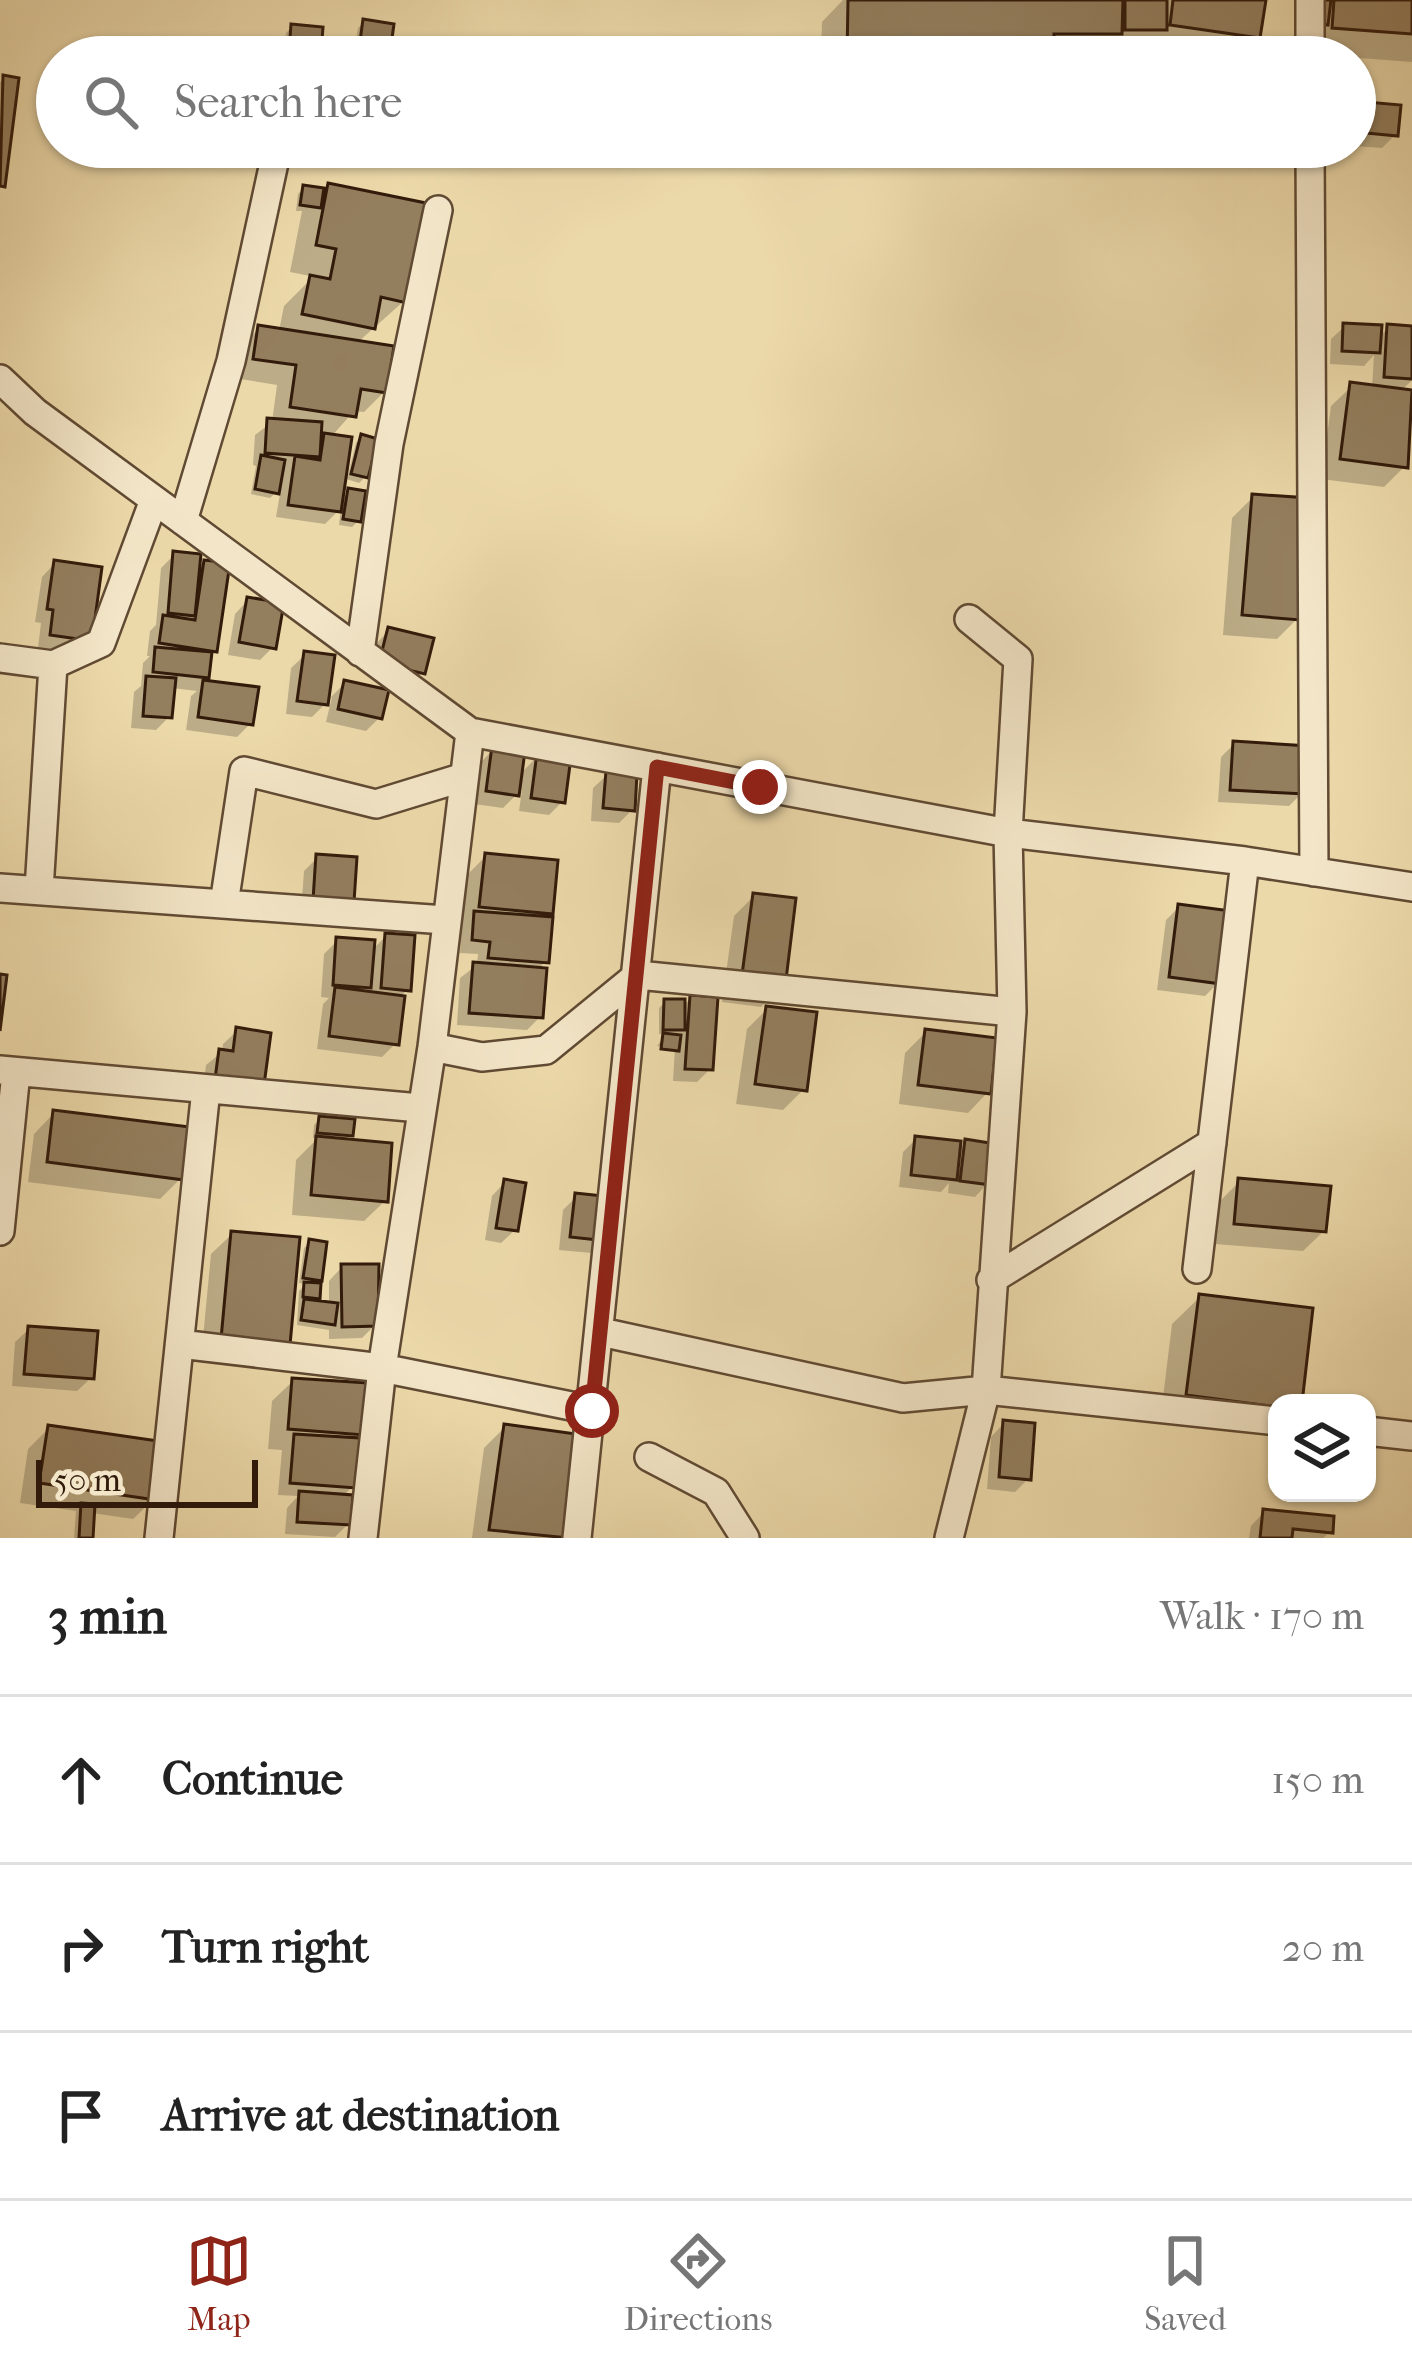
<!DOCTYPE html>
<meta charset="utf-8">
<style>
:root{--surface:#fff;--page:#f6f6f6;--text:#222;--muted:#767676;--line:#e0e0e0;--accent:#8f2418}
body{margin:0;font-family:"IM FELL French Canon",serif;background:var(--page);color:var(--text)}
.controls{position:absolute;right:36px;bottom:36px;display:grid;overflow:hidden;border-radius:24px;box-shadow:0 3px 9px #0004}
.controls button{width:108px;height:108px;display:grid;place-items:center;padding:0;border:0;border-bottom:3px solid var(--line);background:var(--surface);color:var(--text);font:60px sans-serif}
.scale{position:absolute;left:36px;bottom:30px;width:222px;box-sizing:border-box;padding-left:12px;border:6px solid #321b0b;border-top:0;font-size:33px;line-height:42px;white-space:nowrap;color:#321b0b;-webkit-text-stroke:9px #f3e6c8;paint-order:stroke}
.stop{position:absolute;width:36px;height:36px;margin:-27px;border:9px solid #8f2418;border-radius:50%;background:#fff}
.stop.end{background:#8f2418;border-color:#fff;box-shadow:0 3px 12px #0008}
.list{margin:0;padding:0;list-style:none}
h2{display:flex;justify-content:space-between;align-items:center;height:156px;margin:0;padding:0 48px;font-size:51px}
h2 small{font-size:39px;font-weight:400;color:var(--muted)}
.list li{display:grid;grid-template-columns:78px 1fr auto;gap:36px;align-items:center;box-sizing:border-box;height:168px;padding:0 48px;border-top:3px solid var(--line)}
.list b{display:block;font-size:45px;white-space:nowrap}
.list em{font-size:39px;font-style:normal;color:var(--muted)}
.icon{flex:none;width:66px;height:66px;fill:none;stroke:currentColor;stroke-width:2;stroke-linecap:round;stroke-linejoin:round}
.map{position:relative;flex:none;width:1412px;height:1538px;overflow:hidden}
.search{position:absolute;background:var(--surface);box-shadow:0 3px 9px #0004;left:36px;right:36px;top:36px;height:132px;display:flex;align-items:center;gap:30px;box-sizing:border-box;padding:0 42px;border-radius:66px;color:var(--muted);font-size:45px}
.sheet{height:660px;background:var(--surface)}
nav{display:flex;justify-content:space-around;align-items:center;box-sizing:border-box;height:168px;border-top:3px solid var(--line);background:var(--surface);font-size:33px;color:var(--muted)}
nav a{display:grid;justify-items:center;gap:6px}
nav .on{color:var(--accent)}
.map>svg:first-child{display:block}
.shadow{fill:#0003;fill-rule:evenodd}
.building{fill:#937e5e;stroke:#321b0b;stroke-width:3}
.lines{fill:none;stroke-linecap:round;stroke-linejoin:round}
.minor-casing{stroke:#604a33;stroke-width:32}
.minor{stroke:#f3e6c8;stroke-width:27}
.route{stroke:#8f2418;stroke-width:15}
</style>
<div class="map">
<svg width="1412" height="1538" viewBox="0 0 1412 1538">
<rect width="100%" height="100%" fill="#ecd9aa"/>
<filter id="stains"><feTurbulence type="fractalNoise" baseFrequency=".00167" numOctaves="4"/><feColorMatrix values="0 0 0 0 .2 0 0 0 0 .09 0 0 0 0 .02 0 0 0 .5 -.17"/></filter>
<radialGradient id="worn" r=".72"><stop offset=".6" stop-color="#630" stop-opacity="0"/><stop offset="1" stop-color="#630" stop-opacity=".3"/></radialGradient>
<path class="shadow" d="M843,0H1263L1258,36L1237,57L1148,45L1136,50V57H821L822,22Z
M1310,0H1412V62L1306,54Z
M364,22L387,52L382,57L354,54L358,28Z
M292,27L318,53L314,57L285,56L286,33Z
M4,79L2,186L0,188V82Z
M1355,104L1395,135L1382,148L1355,146Z
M329,187L404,301L357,343L384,392L364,412L354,411L331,437L344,474L348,475L356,443L362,437L365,477L359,483L343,478L340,500L349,492L358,521L352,527L339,525L341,508L325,524L276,517L281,488L270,498L251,494L256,466L253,465L255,435L272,422L277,385L234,378L239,349L259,328L279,331L284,306L310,280V276L290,272L302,211H296L298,194L304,188L324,191ZM305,453L336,455V459L304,461Z
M1345,326L1378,338L1389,327L1412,329V380L1400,392L1412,393L1405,466L1384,487L1321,479L1331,406L1352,386L1372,388L1374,355L1364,366L1330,364L1331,339Z
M1253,497L1298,618L1277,639L1223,635L1232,518Z
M174,555L196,572L205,563L214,650L208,656L206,677L201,682L255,690L250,724L237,737L186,730L191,696L197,691L172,688L170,716L156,730L131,728L134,692L141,686L143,663L150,656H147L150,631L156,625L161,568Z
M55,563L99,570L75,653L38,648L41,623L35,622L42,577Z
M248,600L273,647L260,660L228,655L235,614Z
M389,630L423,672L409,686L368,676L376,644Z
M305,655L325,703L345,683L380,717L366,731L326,722L332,697L312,717L286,714L291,668Z
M1234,744L1302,793L1289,806L1218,802L1221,757Z
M493,750L519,775L538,756L562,802L549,815L519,811L522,789L503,808L474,804L480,763Z
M607,775L632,810L619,823L591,821L593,788Z
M486,856L550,913L544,919L546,961L537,970L540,1017L527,1030L457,1025L460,978L477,965L478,954L460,953L465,877Z
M317,858L338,914L301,912L304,871Z
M754,896L782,987L761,1007L722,1002L734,916Z
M1179,907L1218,983L1205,996L1157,990L1166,920Z
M386,936L408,989L402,995L396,1043L382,1057L317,1049L323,1004L329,998L321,997L324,954L338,940L371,951Z
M691,998L710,1069L697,1082L673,1081L675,1048L657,1046L666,1034H659V1008L665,1002L682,1007Z
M767,1009L804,1089L783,1110L736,1104L747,1029Z
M237,1031L248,1097L203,1091L206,1065L222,1052L223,1044Z
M926,1032L988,1092L968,1113L899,1104L905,1053Z
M54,1113L181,1178L160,1199L28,1182L34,1134Z
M320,1119L350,1135L343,1142L385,1201L364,1221L292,1215L296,1160L318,1138H313L314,1125Z
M916,1139L957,1151L966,1143L988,1183L975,1197L948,1193L949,1183L941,1192L899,1187L903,1152Z
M1240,1181L1324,1231L1303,1251L1215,1244L1219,1202Z
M505,1182L515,1230L501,1243L485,1240L492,1196Z
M576,1197L605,1240L592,1253L559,1250L563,1210Z
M232,1234L287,1344L201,1359L211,1254Z
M310,1242L320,1279L314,1285L318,1297L312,1303L329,1305V1281L342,1267L375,1325L362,1338L329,1339V1330L297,1325L299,1291L306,1284L299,1283L304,1248Z
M1200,1297L1277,1403V1429L1271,1436L1160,1422L1172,1324Z
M29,1329L91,1378L77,1391L12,1386L15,1342Z
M293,1381L361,1434L357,1438L353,1486L342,1497L348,1524L335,1537L285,1534L287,1508L298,1496L278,1495L282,1450L268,1449L272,1401Z
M1004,1423L1028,1479L1015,1492L987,1489L991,1437Z
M505,1427L566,1538H472L484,1448Z
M49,1428L154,1499L133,1519L92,1513L90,1538H74L76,1511L20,1503L28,1449Z
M1264,1512L1330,1532L1323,1538H1249L1251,1526Z"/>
<path class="building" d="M848,0H1123L1122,34H1054V57H847Z
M1125,0H1167V30H1125Z
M1173,0H1266L1260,38L1170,25Z
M1315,0H1331L1328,25L1312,23Z
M1334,0H1412V34L1332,28Z
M363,19L394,24L390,53L359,49Z
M291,24L323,27L321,54L289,52Z
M1139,39V57H1059V41Z
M3,75L19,78L5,187L0,186Z
M1355,101L1401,105L1398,136L1355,132Z
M328,183L426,203L407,303L381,297L375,329L302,314L310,275L330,279L336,249L316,245Z
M303,185L324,188L321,208L300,205Z
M1343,323L1382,325L1380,353L1342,351Z
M1387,324L1412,326V379L1384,377Z
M258,325L394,346L387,393L361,389L356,417L290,407L296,365L253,359Z
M1350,382L1412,390L1408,468L1340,459Z
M267,418L322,422L320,457L265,453Z
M324,433L352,437L341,512L288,505L295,456L320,460Z
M361,434L378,439L368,478L351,474Z
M261,455L285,460L279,494L255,489Z
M348,488L366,491L361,522L343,519Z
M1252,494L1309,498L1300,620L1242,615Z
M173,551L201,554L195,616L168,613Z
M54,560L102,567L92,641L50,635L53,610L47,609Z
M204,560L230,563L217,652L159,643L163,615L195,620Z
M247,597L284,603L276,649L239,642Z
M388,627L434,638L425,674L379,663Z
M155,647L212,652L209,678L153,672Z
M304,651L335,655L328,705L297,701Z
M146,676L176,678L172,718L143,716Z
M203,680L259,687L253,725L198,717Z
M344,680L389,690L382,719L338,709Z
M1233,741L1308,746L1305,794L1230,790Z
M492,746L525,751L519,796L486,791Z
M537,753L571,757L565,803L531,798Z
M606,771L637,773L635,811L603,808Z
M485,853L558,860L553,914L479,907Z
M316,854L357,857L354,902L313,900Z
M753,893L796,898L785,988L741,982Z
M1178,904L1231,911L1221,984L1169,977Z
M474,911L553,917L549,963L488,958L490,942L472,940Z
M385,933L415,935L411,991L381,988Z
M336,937L375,940L371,988L333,985Z
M473,962L547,968L543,1018L469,1013Z
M0,974L7,975L0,1031Z
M335,987L405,996L399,1045L329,1036Z
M690,995L718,997L713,1070L685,1069Z
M664,999H685V1030H663Z
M766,1006L817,1012L807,1091L755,1084Z
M236,1027L271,1033L264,1085L215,1079L219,1049L233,1051Z
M925,1029L997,1038L991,1094L918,1085Z
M663,1033L681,1035L679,1051L661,1049Z
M53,1110L190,1127L184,1180L47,1162Z
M319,1116L355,1119L353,1136L317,1133Z
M316,1136L392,1143L388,1202L311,1195Z
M915,1136L961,1141L957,1180L911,1175Z
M965,1139L996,1144L991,1185L960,1181Z
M1238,1178L1331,1186L1326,1232L1234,1224Z
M504,1179L526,1183L518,1231L496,1228Z
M575,1193L613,1197L608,1241L570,1237Z
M231,1231L300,1237L290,1345L221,1339Z
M309,1239L327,1242L322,1281L303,1278Z
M341,1264H379L378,1326L342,1327Z
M304,1282L321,1283L320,1299L303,1297Z
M1199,1294L1313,1308L1302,1403H1277V1407L1186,1395Z
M304,1299L338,1303L335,1325L301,1320Z
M28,1326L98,1331L94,1379L24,1374Z
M292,1378L368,1383L364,1435L288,1429Z
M1003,1420L1035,1423L1031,1480L999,1477Z
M504,1424L583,1435L569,1538L489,1530Z
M48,1425L165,1442L156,1500L39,1483Z
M294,1434L360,1438L356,1488L290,1483Z
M299,1491L353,1495L351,1525L297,1522Z
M81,1503L95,1504L93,1538H79Z
M1263,1509L1334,1516L1333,1533L1293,1529L1292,1538H1260Z"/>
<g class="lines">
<g class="minor-casing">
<path id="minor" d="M1310,0V57
M1310,147L1314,872
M0,379L35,412L470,732L1008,833L1245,861L1412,887
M183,521L231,361L277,149
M360,652L389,444L438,210
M0,658L53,665
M0,888L445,920
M39,890L53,665L101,643L154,500
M224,904L244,771L376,804L464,777
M432,1047L482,1057L546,1050L638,975L1012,1012
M0,1070L420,1108
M0,1231L16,1072
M1197,1269L1245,861
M991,1280L1212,1143
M601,1332L903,1398L986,1390L1277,1421
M180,1344L382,1368L591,1410
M1367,1431L1412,1436
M649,1457L716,1492L745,1538
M159,1538L206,1089
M363,1538L382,1368L432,1047L470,732
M577,1538L657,767
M949,1538L986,1390L1012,1012L1008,833L1018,659L969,619"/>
</g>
<use href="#minor" class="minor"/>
</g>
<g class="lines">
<path class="route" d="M592,1411L657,767L760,787"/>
</g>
<rect width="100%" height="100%" filter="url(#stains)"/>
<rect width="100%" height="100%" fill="url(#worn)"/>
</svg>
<div class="controls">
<button><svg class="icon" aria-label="layers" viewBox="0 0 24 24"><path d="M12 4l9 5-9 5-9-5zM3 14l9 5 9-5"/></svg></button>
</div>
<div class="scale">50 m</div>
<div class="stop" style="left:592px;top:1411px"></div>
<div class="stop end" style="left:760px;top:787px"></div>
<div class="search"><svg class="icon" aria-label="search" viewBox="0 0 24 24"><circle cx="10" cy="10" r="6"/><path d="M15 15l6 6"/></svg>Search here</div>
</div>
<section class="sheet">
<h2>3 min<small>Walk · 170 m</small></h2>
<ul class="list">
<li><svg class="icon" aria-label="ahead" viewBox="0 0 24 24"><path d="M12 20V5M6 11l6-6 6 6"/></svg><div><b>Continue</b></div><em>150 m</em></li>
<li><svg class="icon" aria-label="right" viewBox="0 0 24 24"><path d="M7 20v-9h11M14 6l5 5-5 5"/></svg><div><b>Turn right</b></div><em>20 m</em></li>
<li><svg class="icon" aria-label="arrive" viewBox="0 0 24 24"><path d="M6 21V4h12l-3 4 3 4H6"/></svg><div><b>Arrive at destination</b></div></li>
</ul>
</section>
<nav>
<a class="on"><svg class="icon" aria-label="map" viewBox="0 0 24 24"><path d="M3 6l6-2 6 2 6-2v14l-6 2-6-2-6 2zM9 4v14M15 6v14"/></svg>Map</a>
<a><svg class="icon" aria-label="directions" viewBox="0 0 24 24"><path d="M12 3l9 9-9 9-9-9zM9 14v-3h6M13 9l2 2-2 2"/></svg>Directions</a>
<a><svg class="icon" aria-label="saved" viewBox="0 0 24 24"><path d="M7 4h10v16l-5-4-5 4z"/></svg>Saved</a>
</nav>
